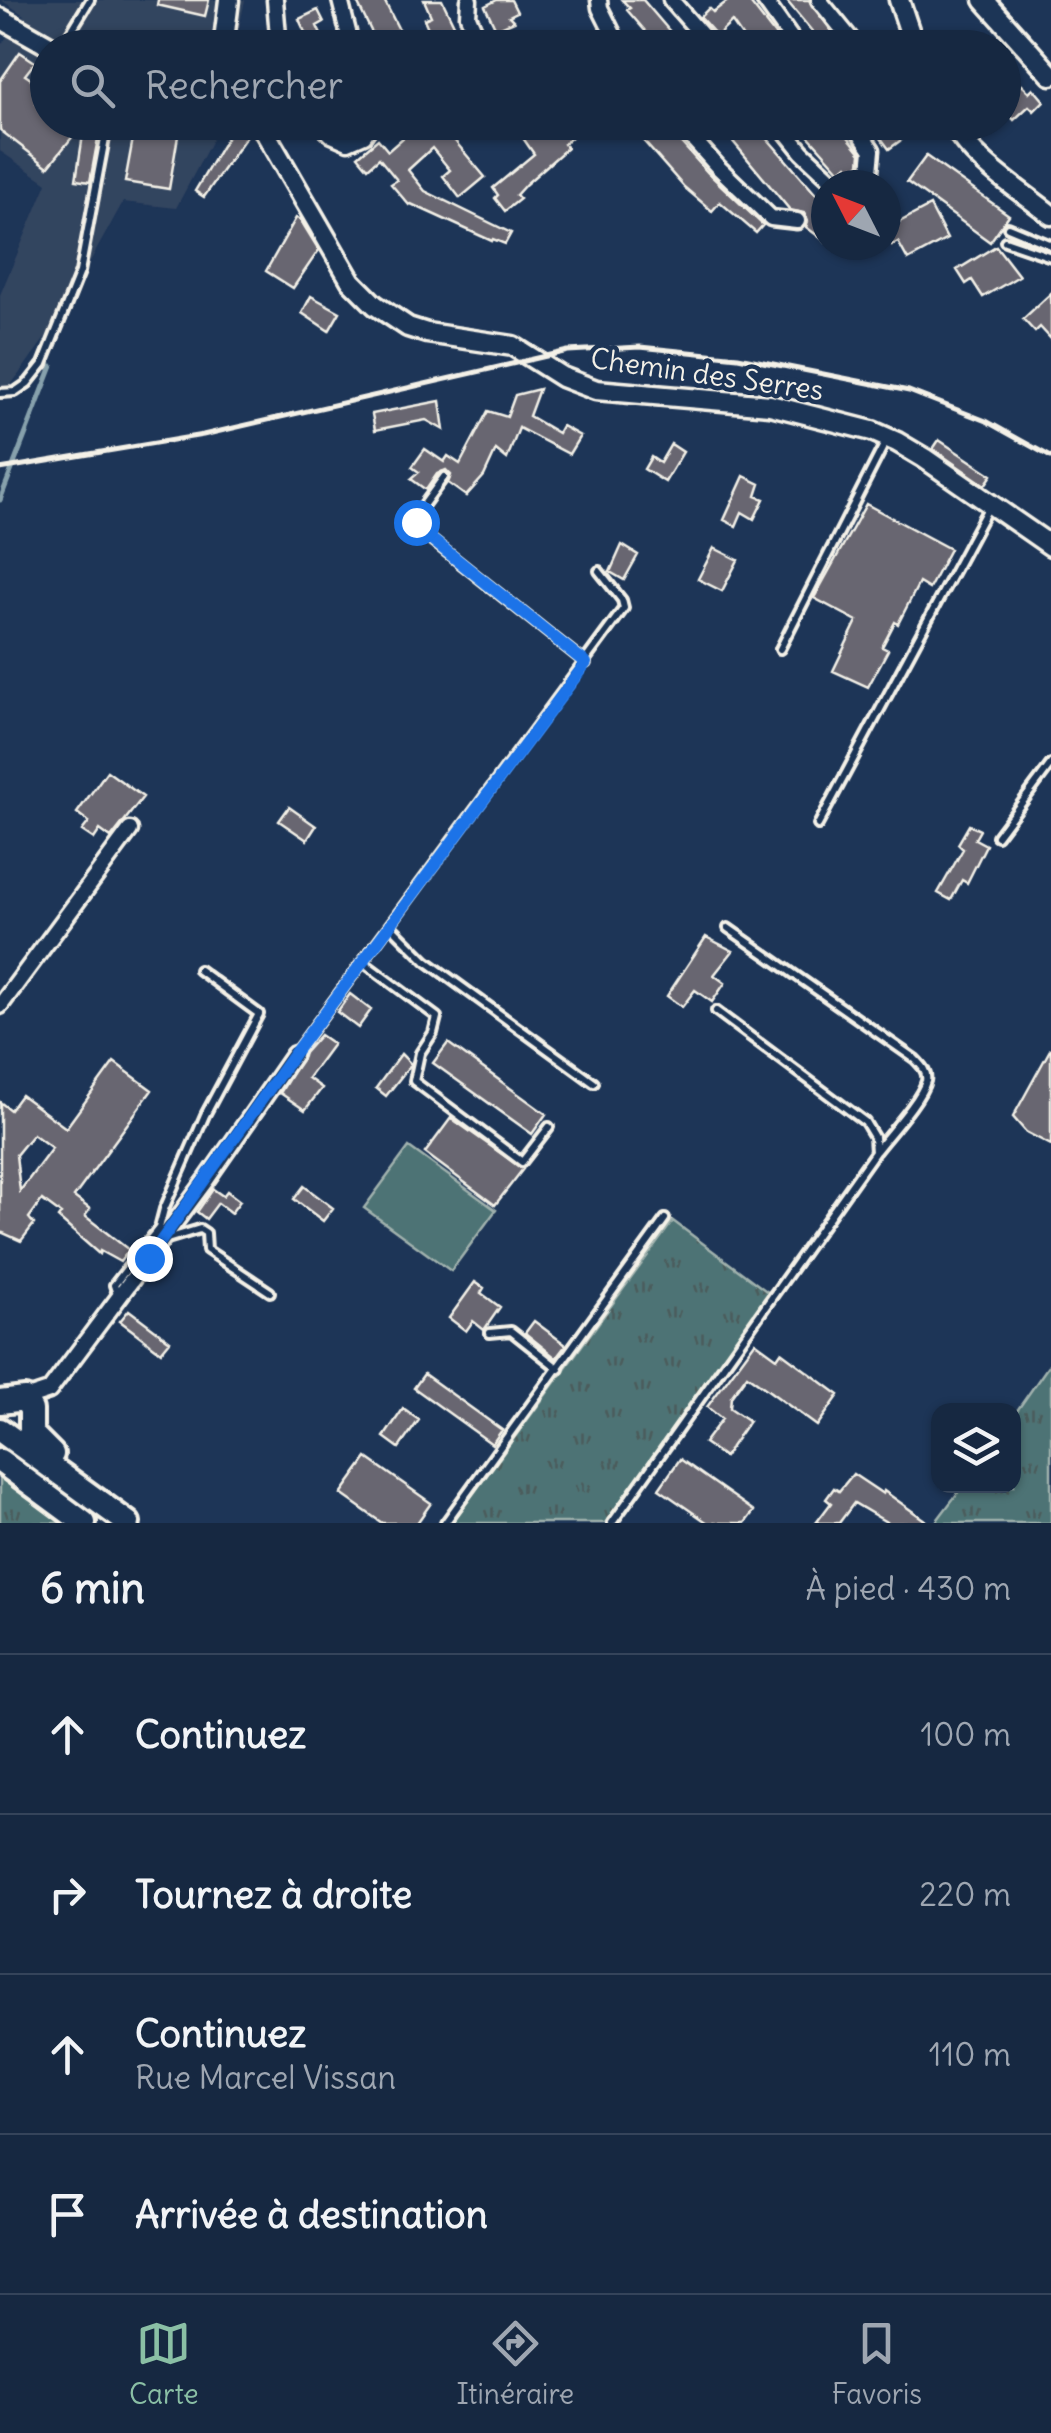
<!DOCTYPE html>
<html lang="fr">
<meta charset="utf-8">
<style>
:root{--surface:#162841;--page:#23344c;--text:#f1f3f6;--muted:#9ea6b1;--line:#35445a;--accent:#8abfa5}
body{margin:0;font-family:Delius,sans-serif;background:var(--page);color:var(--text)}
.controls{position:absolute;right:30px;bottom:30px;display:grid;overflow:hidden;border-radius:20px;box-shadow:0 2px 8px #0004}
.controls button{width:90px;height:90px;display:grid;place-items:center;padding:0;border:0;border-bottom:2px solid var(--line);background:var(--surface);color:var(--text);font:50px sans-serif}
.compass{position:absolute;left:811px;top:170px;width:90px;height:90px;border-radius:50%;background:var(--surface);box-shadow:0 2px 8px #0004;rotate:312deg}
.stop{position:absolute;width:30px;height:30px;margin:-22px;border:8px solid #1a73e8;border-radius:50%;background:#fff}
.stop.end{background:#1a73e8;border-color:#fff;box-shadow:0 2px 10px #0008}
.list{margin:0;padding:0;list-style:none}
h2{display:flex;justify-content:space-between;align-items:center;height:130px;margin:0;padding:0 40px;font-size:42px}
h2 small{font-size:32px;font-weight:400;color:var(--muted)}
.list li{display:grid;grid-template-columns:65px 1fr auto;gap:30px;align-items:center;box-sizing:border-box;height:160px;padding:0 40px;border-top:2px solid var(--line)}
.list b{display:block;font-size:38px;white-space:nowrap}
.list p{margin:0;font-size:32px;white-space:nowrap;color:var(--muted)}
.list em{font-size:32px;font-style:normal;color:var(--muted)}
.icon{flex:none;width:55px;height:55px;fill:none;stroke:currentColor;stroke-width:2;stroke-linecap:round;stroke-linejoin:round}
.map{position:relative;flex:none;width:1051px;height:1523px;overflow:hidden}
.search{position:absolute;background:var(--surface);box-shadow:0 2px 8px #0004;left:30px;right:30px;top:30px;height:110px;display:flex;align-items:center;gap:25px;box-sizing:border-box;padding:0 35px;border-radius:55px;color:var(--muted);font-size:38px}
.sheet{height:770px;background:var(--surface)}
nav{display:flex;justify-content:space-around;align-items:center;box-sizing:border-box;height:140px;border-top:2px solid var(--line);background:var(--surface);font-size:28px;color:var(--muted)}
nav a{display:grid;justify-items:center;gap:5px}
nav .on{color:var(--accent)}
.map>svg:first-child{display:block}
.built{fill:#33445f}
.grass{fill:url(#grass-tufts);stroke:#a1b2ae;stroke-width:2.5}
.pitch{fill:#4e7375;stroke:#a1b2ae;stroke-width:2.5}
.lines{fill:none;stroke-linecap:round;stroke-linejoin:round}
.stream{stroke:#87a1ac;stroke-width:5}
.building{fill:#676671;stroke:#f4f1e8;stroke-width:2.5;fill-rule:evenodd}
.service-casing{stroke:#f4f1e8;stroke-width:14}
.minor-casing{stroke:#f4f1e8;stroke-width:21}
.tertiary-casing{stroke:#f4f1e8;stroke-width:25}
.primary-casing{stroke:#f4f1e8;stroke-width:30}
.service{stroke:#1d3557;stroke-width:6}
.minor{stroke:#1d3557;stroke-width:14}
.tertiary{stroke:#1d3557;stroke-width:18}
.primary{stroke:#1d3557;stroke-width:22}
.rail{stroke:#f4f1e8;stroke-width:5}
.route{stroke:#1a73e8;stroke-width:12}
.labels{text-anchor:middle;stroke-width:9;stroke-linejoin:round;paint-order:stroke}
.street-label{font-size:28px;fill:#f4f1e8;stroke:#1d3557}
</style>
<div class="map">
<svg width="1051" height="1523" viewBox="0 0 1051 1523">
<defs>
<pattern id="grass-tufts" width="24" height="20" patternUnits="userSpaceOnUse" patternTransform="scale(2.5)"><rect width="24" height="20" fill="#4e7375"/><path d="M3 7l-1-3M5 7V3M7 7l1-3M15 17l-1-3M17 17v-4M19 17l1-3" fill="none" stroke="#4b5b5b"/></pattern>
</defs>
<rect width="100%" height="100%" fill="#1d3557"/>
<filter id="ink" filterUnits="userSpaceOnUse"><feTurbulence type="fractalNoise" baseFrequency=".01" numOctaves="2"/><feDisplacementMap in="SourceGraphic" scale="20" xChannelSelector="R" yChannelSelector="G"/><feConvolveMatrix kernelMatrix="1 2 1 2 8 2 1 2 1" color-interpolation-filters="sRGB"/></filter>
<g filter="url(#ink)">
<path class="built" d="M1,0H245L235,47L48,48V122L221,123L176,208L123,202L56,323L0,400V295L47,183L0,151V46L24,15Z"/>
<path class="grass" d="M673,1221L769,1293L605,1523H452Z
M1051,1362V1523H935L963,1486H1014V1415Z
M0,1475L65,1523H0Z"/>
<path class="pitch" d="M409,1147L496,1210L451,1271L364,1208Z"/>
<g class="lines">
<path class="stream" d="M0,500L52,366"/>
</g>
<path class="building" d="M158,0H209L205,16L157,5Z
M356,0H384L408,48H390L385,37L376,41Z
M424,0H442L458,33L462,31L467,44L460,48H442L439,42L435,44L424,19L431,16Z
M497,0H511L517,12L509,16L514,21L496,29L485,6Z
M622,0H643L684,48H660L627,10L630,8Z
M729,0H748L785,48H750L732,22L717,36L700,17L709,8L713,12Z
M786,0H809L844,48H826Z
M318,10L324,22L317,26L327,48H312L299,19Z
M20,52L35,62L25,75L46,89L36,104L48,113V122H59L74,135L48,167L0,130V81Z
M1022,85L1029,92L1033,88L1044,101L1034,111L1029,106L1014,120L1004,109V90L1010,97Z
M85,122H101L90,182L76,180Z
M136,122L180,124L169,189L125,182Z
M236,122L250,131L204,197L195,191Z
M421,122H439L485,177L460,198L443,176L450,170L432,148L408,170L425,191L511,233L505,244L493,239L492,241L411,204L409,205L391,184L397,180L379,158L368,168L358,156L378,139L388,151Z
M512,122H543L553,135L568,122H588L564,144L567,148L526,184L516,195L520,199L505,211L495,198L498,195L493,188L534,154Z
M641,122H658L664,129L666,126L708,173L763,225L756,233L720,202L712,211L684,187L633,129Z
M738,122H753L826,206V242L806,227L808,221L804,213L790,210L726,133Z
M796,122H836L861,153L860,164L852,171L847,165L840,171Z
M879,122H899L908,135L889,149L873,127Z
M926,156L1009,215L990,242L907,182Z
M930,206L947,239L908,260L898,242L892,245L886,229Z
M296,218L300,219L319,250L293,288L266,271Z
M996,246L1019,276L983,297L972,280L966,284L957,270Z
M1051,293V339L1040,327L1035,332L1023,319Z
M311,296L340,312L329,331L302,313Z
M539,389L529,416L558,433L562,426L580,436L569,454L519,428L507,459L496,450L484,476L466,496L448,483L451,475L446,470L437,474L426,490L411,479L419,472L412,467L425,449L444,462L448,456L460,464L488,411L507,417L515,395Z
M440,401L444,430L426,420L375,430L372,414Z
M939,440L992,475L985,485L933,449Z
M671,444L683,452L665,482L644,469L651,457L660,463Z
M744,476L760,484L756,496L764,499L754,519L742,512L736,526L724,520Z
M866,504L950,549L929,589L919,583L898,624L895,622L882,647L888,650L868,687L833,671L857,621L814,598Z
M622,545L638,555L624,580L610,572Z
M714,548L738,560L722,591L698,579Z
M107,771L143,797L111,838L100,830L94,839L82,831L89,822L77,813Z
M289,807L316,826L307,840L279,821Z
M969,825L980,830L975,839L986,845L967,883L962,880L951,900L938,893L963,849L958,844Z
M706,937L733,951L714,975L725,983L712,1002L695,990L682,1007L667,996Z
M350,994L371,1010L358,1028L337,1012Z
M320,1035L333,1044L308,1078L322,1088L305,1110L280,1093L304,1053Z
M448,1043L546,1114L532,1134L433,1063Z
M1051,1048V1145L1026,1132L1013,1117Z
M401,1054L411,1064L386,1096L376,1088Z
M114,1062L152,1090L74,1197L90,1209L85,1216L129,1250L120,1262L100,1251L99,1254L58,1218L61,1214L42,1200L29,1218L34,1224L21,1241L3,1233L0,1231V1102L10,1110L21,1095L66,1128ZM33,1134L52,1148L20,1191L16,1155Z
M451,1118L523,1169L495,1205L425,1153Z
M304,1186L333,1208L323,1221L294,1199Z
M213,1189L223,1196L227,1191L240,1201L231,1213L218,1203L206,1219L197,1212Z
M475,1282L484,1288L481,1293L500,1307L484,1330L473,1321L466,1331L449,1318Z
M129,1310L170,1341L161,1352L120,1321Z
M534,1321L566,1345L556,1358L525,1333Z
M755,1342L777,1358L781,1352L839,1395L817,1426L747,1375L731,1397L730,1408L749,1421L724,1457L704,1443L722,1419L707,1407Z
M424,1374L502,1430L492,1444L414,1388Z
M403,1409L419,1420L399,1448L384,1437Z
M367,1458L431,1503L417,1523H382L341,1494Z
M680,1459L754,1511L745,1523H708L659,1489Z
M853,1474L883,1494L884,1491L929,1523H888L854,1503L839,1523H816L831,1503L826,1499L834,1488L839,1491Z"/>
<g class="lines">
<g class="service-casing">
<path id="service" d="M61,48L90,0
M1008,227L1051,245
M1005,241L1051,257
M0,393L15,392L28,383L43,364L80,272L108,122
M444,477L417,514L419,530L586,663
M780,649L887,439
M818,825L988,508
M997,836L1051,764
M390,925L426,961L594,1083
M728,928L915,1059C921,1065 928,1072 926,1081C921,1100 888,1135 876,1151
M363,962L437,1017L433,1033L420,1053L414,1081L522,1162L549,1127
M295,1053L624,608L622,600L599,571
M167,1239L200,1229L206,1233L207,1250L270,1292
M118,1297L114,1285L159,1228L164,1209L205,1115L259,1014L199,970
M490,1333L511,1331L559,1369
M445,1523L665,1219
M612,1523L875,1152L874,1137L865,1122L716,1011"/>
</g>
<g class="minor-casing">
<path id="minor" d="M275,0L279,48
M340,0L352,48
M469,0L468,16L482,48
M599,0L600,8L620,48
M671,0L713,48
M764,0L798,48
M819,0L858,48
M318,122L332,135L348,142L364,135L373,122
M678,122L718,167L771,218L797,221
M778,122L802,152L837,185
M842,185L856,184L870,171L872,150L853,122
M0,1006L130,830
M25,1399L49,1391L207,1179L294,1054"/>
</g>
<g class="tertiary-casing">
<path id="tertiary" d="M899,0L915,48
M984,0L1051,75
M0,18L53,48
M223,48L229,0
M259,122L351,281L375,305L408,327L427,333L513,346L562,377L596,390L770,405L872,431L897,442L924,458L1051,546
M951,122C973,162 1016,187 1051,215"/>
</g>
<g class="primary-casing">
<path id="primary" d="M0,1402L25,1399L31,1410V1433L52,1454
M0,1430L128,1523
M0,1461L84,1523"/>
</g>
<use href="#service" class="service"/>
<use href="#minor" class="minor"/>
<use href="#tertiary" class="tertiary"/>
<use href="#primary" class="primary"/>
<path class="rail" d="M0,469L203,435L568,351L640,347L738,357L909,391L986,421L1051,457"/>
</g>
</g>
<g class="lines" filter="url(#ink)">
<path class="route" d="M149,1258L294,1054L586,663L420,530L416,522"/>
</g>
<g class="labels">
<g class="street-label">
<text transform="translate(707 374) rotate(8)" y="10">Chemin des Serres</text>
</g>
</g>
</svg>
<div class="controls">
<button><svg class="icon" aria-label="layers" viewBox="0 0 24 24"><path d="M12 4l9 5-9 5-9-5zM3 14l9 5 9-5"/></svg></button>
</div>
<svg class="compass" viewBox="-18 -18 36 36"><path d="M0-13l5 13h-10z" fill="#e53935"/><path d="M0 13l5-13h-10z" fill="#9ea6b1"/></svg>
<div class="stop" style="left:416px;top:522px"></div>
<div class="stop end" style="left:149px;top:1258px"></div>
<div class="search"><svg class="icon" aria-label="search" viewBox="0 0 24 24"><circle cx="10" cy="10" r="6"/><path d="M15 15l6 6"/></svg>Rechercher</div>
</div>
<section class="sheet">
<h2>6 min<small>À pied · 430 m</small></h2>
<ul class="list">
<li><svg class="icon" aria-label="ahead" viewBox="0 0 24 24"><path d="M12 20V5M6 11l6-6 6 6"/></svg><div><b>Continuez</b></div><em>100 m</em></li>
<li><svg class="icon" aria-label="right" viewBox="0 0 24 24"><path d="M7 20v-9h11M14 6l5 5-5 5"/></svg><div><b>Tournez à droite</b></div><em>220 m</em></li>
<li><svg class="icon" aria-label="ahead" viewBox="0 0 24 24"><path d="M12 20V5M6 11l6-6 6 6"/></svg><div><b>Continuez</b><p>Rue Marcel Vissan</p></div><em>110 m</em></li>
<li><svg class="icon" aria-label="arrive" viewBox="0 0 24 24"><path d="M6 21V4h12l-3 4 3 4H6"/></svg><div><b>Arrivée à destination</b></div></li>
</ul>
</section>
<nav>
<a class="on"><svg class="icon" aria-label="map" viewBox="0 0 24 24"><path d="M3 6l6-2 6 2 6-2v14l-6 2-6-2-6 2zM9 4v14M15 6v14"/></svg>Carte</a>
<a><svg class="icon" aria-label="directions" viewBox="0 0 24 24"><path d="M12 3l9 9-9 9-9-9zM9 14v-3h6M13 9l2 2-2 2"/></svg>Itinéraire</a>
<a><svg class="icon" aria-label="saved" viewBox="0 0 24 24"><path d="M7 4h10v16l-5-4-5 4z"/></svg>Favoris</a>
</nav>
